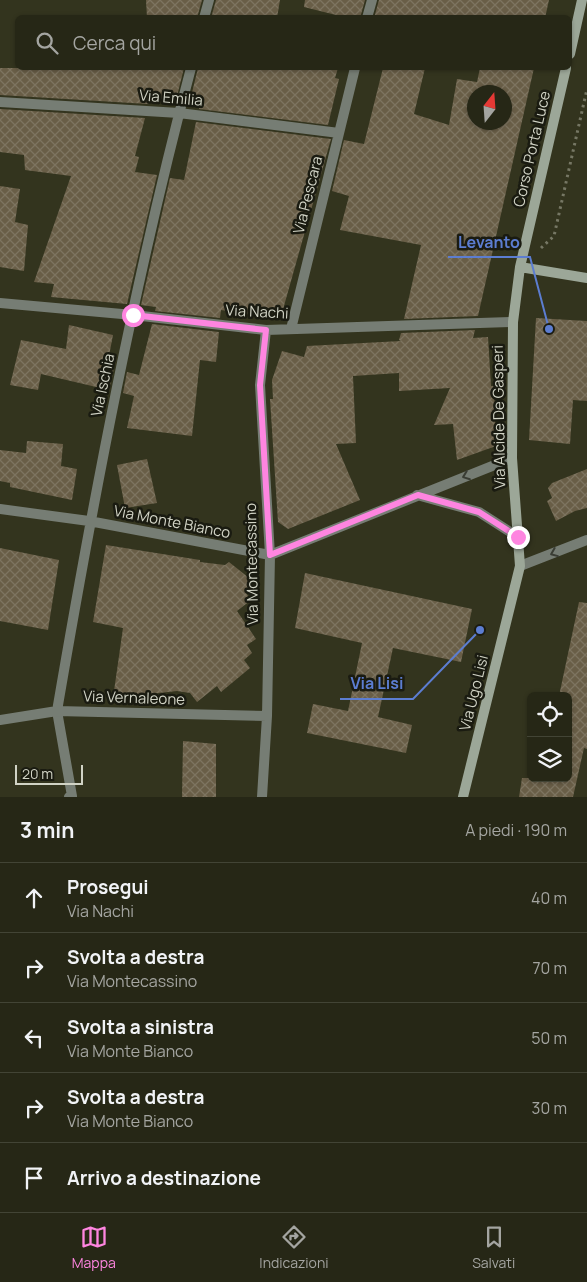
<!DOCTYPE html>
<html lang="it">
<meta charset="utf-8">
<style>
:root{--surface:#262716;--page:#2e2f1f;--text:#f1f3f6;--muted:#a4a5a1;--line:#424435;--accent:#fe85e0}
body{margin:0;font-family:Manrope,sans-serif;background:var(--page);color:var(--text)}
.controls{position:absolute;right:15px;bottom:15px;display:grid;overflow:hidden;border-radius:8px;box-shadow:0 1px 4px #0004}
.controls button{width:45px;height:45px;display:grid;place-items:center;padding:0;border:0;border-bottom:1px solid var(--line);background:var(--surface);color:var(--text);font:25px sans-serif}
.compass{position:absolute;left:467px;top:85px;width:45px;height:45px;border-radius:50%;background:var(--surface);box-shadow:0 1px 4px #0004;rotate:17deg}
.scale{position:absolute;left:15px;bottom:12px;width:68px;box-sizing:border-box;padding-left:5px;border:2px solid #d1d3c5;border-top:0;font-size:14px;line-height:18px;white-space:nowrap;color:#d1d3c5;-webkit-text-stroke:4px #1a1b11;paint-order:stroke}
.stop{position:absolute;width:15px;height:15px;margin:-11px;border:4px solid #fe85e0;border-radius:50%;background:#fff}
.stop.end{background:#fe85e0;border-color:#fff;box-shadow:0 1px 5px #0008}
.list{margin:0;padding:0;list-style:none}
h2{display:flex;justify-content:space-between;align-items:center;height:65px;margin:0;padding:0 20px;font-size:21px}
h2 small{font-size:16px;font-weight:400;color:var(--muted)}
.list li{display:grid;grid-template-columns:32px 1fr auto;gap:15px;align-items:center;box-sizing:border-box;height:70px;padding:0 20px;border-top:1px solid var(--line)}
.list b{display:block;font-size:19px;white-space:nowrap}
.list p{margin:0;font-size:16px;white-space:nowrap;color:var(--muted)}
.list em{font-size:16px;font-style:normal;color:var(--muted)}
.icon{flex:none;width:28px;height:28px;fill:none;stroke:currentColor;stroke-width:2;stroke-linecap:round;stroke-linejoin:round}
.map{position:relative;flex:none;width:587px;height:797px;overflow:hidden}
.search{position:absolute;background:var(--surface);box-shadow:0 1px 4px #0004;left:15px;right:15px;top:15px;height:55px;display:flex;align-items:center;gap:12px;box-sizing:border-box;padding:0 18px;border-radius:8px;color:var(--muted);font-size:19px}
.sheet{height:415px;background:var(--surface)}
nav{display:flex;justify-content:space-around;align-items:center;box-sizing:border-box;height:70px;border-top:1px solid var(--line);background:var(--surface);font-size:14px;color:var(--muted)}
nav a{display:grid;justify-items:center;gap:2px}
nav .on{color:var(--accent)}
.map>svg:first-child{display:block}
.building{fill:url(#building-cross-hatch);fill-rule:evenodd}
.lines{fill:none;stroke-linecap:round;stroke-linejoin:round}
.path{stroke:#767764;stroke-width:3;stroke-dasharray:2.5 4;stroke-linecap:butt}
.service{stroke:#767d74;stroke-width:10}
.minor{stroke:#767d74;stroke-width:10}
.secondary{stroke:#9ca798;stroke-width:10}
.oneway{stroke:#3a3d34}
.route{stroke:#fe85e0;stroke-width:6}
.labels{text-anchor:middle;stroke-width:5;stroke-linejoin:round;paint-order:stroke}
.street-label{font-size:15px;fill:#d1d3c5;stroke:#1a1b11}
.leader{fill:none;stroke:#5c7dd1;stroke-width:2}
.callout-dot{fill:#5c7dd1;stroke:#1a1b11;stroke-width:2}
.callout-label{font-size:16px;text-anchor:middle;font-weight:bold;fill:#5c7dd1;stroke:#1a1b11;stroke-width:5;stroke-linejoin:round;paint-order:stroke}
</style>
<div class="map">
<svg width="587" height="797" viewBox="0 0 587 797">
<defs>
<pattern id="building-cross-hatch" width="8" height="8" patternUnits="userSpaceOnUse" patternTransform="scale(1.25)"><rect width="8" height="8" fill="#695e47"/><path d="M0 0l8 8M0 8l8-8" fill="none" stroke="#7d7460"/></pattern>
</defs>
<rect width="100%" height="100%" fill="#33341e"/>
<path class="building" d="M146,0H202L197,18H147Z
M216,0H280L277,18H211Z
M305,0H365L360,18H348L304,7Z
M379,0H549L545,18H374Z
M0,68H184L175,104L149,101L148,104L0,95Z
M198,68H338L335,78L339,79L328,125L199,109V106L189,105Z
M383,68H425L414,114L449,125L457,79L477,82L480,68H534L478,316L404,319L421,245L340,230L349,196L332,191L344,140L364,144ZM474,92H504V122H474Z
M0,109L145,118L135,156L139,157L135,172L157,175L127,304L51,297L54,284L34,282L71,176L25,170L24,155L0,152Z
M196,122L331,139L282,313L254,306L251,315L221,310L220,318L155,311L156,307L141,305L170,178L184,180Z
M0,186L20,189L15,222L28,225L24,271L0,267Z
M536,318L587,321V401L573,400L570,444L529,440Z
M152,324L219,332L216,362L200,360L192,436L127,428L134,396L123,393L127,372L139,375Z
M69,325L113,335L107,366L114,368L109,390L41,374L38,390L10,385L21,340L66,349Z
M475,330L473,338L488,337L491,386H494L496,446L457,460L453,424L434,425L450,388L399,391V373L353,376L356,443L336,444L360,500L288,529L278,522L270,399H273L272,380L282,351L304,357L307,346L401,341L399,340L401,333Z
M27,441L63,444L61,466L77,469L72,500L10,487V483L0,481V450L26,453Z
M147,459L157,503L125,508L117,465Z
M587,469V508L575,511L556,521L547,501L552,498L548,488L552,483Z
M106,545L200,560V562L225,565L229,562L254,582L246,593L251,600L237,611L256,639L247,645L252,653L244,660L250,668L221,692L217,686L197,702L190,693L177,691L113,698L123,628L93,622Z
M0,548L59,560L48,630L0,621Z
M305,573L472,609L461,662L393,648L378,717L412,725L406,753L307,733L313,704L348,711L362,643L295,628Z
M579,602L587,603V749L584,748L573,797H519L522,778H568V696H559Z
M183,741L216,744V797H182Z"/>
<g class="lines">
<path class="path" d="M541,248L554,236L587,89"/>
<path class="service" d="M57,711L72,796L69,797"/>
<path class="minor" d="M204,18L209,0
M367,18L372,0
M0,102L179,113L339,133
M0,303L133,315L266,330L513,322
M291,329L355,68
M417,495L479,512L518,537
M0,509L89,521L270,555L512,458
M520,566L587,540
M57,711C94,495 135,279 191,68
M0,720L57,711L267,716
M262,797L267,716L270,555L260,385L266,330"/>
<path class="secondary" d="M570,54L582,0
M520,267L587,278
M463,797L520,566L512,458L513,322L520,267L566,68"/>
</g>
<defs><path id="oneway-chevron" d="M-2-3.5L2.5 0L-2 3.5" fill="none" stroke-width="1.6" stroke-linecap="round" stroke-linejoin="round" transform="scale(1.25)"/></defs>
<g class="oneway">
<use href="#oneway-chevron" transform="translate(466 476) rotate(159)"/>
<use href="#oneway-chevron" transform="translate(554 553) rotate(158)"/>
</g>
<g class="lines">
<path class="route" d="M133,315L266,330L260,385L270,555L418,495L479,512L518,537"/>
</g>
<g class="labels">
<g class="street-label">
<text transform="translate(171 98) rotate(5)" y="5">Via Emilia</text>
<text transform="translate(532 149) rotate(-77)" y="5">Corso Porta Luce</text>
<text transform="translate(308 195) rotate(-76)" y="5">Via Pescara</text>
<text transform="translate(257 312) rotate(3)" y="5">Via Nachi</text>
<text transform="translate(103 385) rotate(-78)" y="5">Via Ischia</text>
<text transform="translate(499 417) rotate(-91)" y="5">Via Alcide De Gasperi</text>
<text transform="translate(172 522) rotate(11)" y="5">Via Monte Bianco</text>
<text transform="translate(252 564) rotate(-91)" y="5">Via Montecassino</text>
<text transform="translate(474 693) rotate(-76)" y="5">Via Ugo Lisi</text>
<text transform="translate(134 698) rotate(2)" y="5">Via Vernaleone</text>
</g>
</g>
<path class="leader" d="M549 329L530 257H448M480 630L413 699H340"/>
<g class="callout-dot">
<circle cx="549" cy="329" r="5"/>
<circle cx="480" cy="630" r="5"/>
</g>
<g class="callout-label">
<text x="489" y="248">Levanto</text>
<text x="377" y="689">Via Lisi</text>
</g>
</svg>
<div class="controls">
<button><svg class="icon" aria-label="locate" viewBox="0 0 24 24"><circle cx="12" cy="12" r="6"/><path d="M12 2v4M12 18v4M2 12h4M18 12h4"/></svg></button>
<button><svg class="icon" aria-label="layers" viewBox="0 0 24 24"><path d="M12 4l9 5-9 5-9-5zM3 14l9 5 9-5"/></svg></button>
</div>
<svg class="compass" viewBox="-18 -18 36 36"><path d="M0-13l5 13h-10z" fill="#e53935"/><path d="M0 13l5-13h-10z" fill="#a4a5a1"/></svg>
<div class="scale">20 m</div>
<div class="stop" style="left:133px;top:315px"></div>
<div class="stop end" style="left:518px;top:537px"></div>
<div class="search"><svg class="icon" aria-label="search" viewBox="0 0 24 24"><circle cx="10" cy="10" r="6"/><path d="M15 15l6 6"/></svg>Cerca qui</div>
</div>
<section class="sheet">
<h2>3 min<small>A piedi · 190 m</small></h2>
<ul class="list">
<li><svg class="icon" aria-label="ahead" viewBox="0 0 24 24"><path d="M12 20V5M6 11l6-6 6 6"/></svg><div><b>Prosegui</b><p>Via Nachi</p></div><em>40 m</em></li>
<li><svg class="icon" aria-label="right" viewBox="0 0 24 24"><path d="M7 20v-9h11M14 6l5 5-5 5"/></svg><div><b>Svolta a destra</b><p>Via Montecassino</p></div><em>70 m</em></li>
<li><svg class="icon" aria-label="left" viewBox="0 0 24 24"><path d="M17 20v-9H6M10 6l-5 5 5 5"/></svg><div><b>Svolta a sinistra</b><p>Via Monte Bianco</p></div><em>50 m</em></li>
<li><svg class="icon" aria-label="right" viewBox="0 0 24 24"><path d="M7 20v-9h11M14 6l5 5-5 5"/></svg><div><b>Svolta a destra</b><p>Via Monte Bianco</p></div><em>30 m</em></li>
<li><svg class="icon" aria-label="arrive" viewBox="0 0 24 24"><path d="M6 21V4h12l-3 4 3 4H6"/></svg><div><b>Arrivo a destinazione</b></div></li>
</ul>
</section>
<nav>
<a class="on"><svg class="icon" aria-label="map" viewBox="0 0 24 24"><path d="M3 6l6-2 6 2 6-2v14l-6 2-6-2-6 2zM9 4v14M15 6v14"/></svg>Mappa</a>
<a><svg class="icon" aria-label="directions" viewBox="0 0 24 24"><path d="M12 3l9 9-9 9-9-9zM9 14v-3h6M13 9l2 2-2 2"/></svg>Indicazioni</a>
<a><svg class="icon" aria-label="saved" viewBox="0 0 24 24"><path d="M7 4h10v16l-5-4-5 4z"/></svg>Salvati</a>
</nav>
